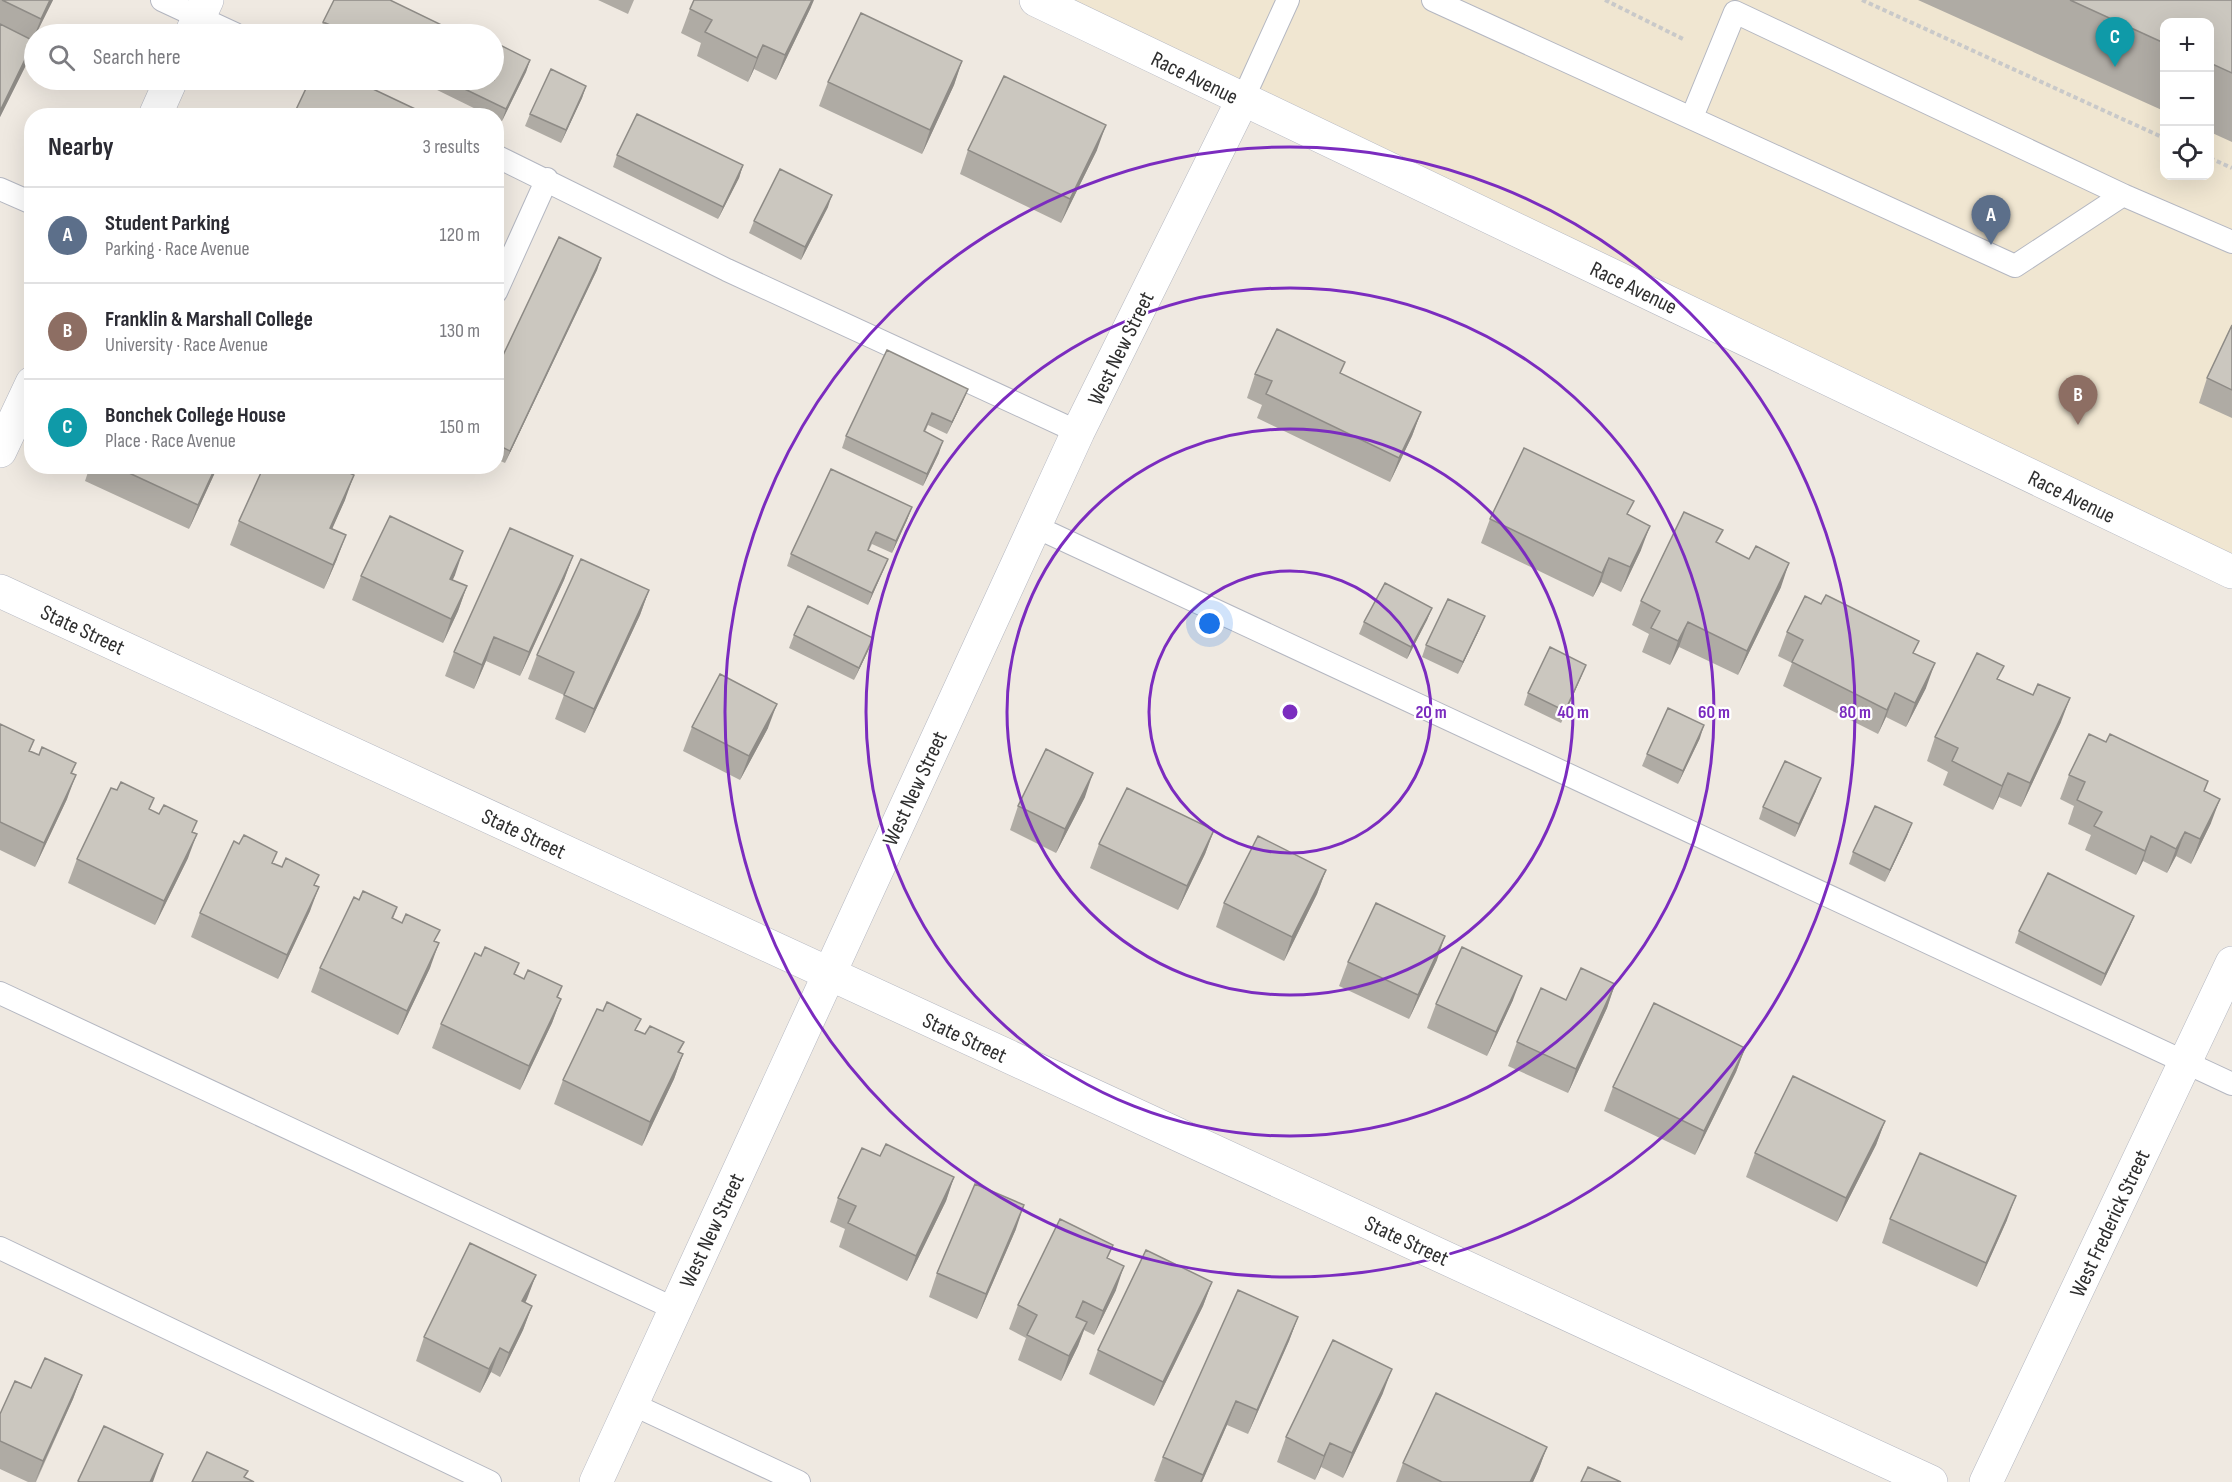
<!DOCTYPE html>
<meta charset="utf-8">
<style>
:root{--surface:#fff;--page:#f2f2f3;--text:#2b2b33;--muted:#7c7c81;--line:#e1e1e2;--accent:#4264fb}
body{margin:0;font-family:"Sofia Sans Condensed",sans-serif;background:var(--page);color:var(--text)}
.controls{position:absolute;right:18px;top:18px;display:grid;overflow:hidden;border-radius:12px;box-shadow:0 6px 24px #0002}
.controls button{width:54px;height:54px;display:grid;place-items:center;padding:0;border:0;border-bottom:2px solid var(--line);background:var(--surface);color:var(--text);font:30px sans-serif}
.you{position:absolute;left:1210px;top:624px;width:21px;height:21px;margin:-15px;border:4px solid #fff;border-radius:50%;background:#1a73e8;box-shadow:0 0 0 9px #1a73e833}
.badge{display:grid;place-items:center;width:39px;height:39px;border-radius:50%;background:var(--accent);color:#fff;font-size:20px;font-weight:700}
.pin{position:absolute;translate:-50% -50px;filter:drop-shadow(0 2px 3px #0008)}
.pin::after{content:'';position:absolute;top:32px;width:21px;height:18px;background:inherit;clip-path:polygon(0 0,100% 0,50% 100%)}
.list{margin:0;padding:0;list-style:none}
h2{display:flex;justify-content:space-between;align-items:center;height:78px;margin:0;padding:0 24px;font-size:26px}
h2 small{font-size:20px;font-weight:400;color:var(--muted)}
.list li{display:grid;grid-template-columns:39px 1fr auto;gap:18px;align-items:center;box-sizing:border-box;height:96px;padding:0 24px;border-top:2px solid var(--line)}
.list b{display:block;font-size:22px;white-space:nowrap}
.list p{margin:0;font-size:20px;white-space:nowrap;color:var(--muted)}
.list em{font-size:20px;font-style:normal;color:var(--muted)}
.icon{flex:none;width:33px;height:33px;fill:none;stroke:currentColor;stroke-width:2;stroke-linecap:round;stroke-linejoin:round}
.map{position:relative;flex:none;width:2232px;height:1482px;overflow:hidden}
.search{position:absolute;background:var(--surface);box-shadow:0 6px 24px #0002;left:24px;top:24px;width:480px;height:66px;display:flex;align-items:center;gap:15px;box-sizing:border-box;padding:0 21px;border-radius:33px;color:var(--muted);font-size:22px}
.panel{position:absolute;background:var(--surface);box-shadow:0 6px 24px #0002;left:24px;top:108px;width:480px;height:366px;border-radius:24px}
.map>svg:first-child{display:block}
.education{fill:#f0e6d1;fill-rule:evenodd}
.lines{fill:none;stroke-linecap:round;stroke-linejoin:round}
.lane-casing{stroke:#b4b7c1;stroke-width:24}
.street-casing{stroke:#b4b7c1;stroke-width:34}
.secondary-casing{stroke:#b4b7c1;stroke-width:34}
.path{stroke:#c9c9c9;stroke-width:4;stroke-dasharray:4.5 3;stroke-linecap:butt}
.lane{stroke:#fff;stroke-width:22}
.street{stroke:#fff;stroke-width:33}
.secondary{stroke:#fff;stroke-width:33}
.wall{fill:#afaba4}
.shaded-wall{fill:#8e8b86}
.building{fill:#cbc7bf;stroke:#8e8b86;stroke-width:1.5}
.ring{fill:none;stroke:#7b2cbf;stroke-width:3}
.labels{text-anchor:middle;stroke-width:4.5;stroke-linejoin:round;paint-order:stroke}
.street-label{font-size:22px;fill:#2e2e2e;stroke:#fff}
.centre{fill:#7b2cbf;stroke:#fff;stroke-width:3}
.ring-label{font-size:18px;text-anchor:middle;font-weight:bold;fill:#7b2cbf;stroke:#fff;stroke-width:4.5;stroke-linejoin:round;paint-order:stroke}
</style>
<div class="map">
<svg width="2232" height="1482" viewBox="0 0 2232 1482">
<rect width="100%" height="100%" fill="#efe9e1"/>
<path class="education" d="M1036,0H2232V572ZM2164,22H2210V176H2164Z"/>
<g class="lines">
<g class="lane-casing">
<path id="lane" d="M162,0L235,34
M1433,0L2015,266L2123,195L2232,242
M1243,99L1288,0
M1692,117L1735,12L2123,195
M496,156L727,270L1078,432
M0,189L32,203
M496,292L547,179
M1034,526L2232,1084
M0,993L675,1309
M0,1248L490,1482
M632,1404L799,1482"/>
</g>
<g class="street-casing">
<path id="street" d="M191,34L207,0
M155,116L171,80
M0,451L32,383
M0,591L1931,1482
M596,1482L1078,432L1243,99
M1986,1482L2232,963"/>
</g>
<g class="secondary-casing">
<path id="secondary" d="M1036,0L2232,572"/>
</g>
<path class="path" d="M1605,0L1685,40
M1862,0L2164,138
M2210,158L2232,168"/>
<use href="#lane" class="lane"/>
<use href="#street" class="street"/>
<use href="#secondary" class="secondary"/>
</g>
<path class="wall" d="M0,0H53L36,34H34V38L26,65L0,117Z
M598,0H634L628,14Z
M1918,0H2232V142L2210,132V22H2164V111Z
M811,7L776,80L754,69L748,82L697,56L701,43L681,33L690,9Z
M323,22L448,34H319Z
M530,60L526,72L502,121L496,119V116H490L433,88L436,80H494Z
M962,61L954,85L922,154L819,106L828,82Z
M416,80H428L426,84Z
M586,86L582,98L561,143L525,126L530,114Z
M968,150H1097L1061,223L960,174Z
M617,155L743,165L739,178L718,219L613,167Z
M828,207L801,260L749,233L754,221Z
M601,258L597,270L505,463L496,459V370Z
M2232,325V418L2199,403L2207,378Z
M1255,374H1341L1421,412L1412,436L1390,482L1257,418L1262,405L1247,398Z
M963,401L947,434L928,425L925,432L939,453L923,486L842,448L846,436Z
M90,466H218L189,529L85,481Z
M264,466H353L350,474L345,500L332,528L337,559L324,589L230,545L239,521Z
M912,507L907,520L892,553L872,544L869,550L888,559L883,571L868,605L787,566L791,554Z
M1629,515L1641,550L1621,592L1601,582L1593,597L1481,543L1490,519Z
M1718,543L1781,587L1738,675L1679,647L1670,665L1642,652L1649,634L1632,625L1641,601Z
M573,556L564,580L520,676L486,661L474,689L445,676L454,652Z
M455,575L452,580L467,586L458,611L443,643L352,600L361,576Z
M649,590L640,615L585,733L555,719L564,695L528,679L537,655Z
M1432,608L1427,620L1407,659L1359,634L1364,622Z
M1480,628L1458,674L1422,657L1426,645Z
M1787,632L1914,654L1926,688L1906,727L1886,717L1878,734L1783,686L1792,663L1778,656Z
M794,635L873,638L868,651L854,680L789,648Z
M1586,665L1581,677L1561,723L1524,705L1528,693Z
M1999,679L2061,722L2021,807L1999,797L1993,810L1943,785L1948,772L1927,761L1935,737Z
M0,724L34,740L30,751L39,755L76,763L72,774L67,799L35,867L0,850Z
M692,727L768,728L740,780L683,751Z
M1700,738L1678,784L1642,766L1647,754Z
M2069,775L2205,791L2211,823L2191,864L2176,856L2167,873L2143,861L2136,875L2085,850L2091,835L2068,824L2074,806L2060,799Z
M1816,791L1795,837L1759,819L1763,807Z
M1085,797L1056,853L1010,830L1018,806Z
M150,810L193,832L188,858L155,925L68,883L77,859Z
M1912,823L1907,836L1885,882L1849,864L1853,852Z
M1214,830L1205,854L1178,910L1090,868L1099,844Z
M273,863L315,886L310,911L278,979L191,937L200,913Z
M1326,870L1317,894L1284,961L1216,927L1224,903Z
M359,900L397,907L393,919L435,941L430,968L398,1035L311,992L320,968Z
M2134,916L2129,928L2101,986L2015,943L2019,931Z
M481,956L519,963L515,974L524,979L562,986L558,997L561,999L552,1023L520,1090L432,1048L441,1024Z
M1437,960L1409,1019L1339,986L1348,962Z
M1615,984L1607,1008L1568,1093L1508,1066L1517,1042L1566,1000Z
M1513,1000L1487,1056L1427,1028L1436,1004Z
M636,1030L645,1034L684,1042L679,1053L683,1054L674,1079L642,1146L554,1104L563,1080Z
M1745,1048L1736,1072L1695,1155L1604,1111L1613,1087Z
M1885,1121L1876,1145L1837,1222L1746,1177L1755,1153Z
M880,1156L954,1177L946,1201L907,1281L839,1247L845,1229L830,1222L838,1198Z
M1890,1219L2007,1220L1977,1287L1882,1243Z
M1016,1229L977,1319L929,1297L937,1273Z
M1108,1258L1116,1290L1094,1335L1084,1330L1078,1346L1061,1381L1018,1360L1026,1338L1009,1329L1018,1305Z
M536,1275L525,1302L532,1306L523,1330L500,1377L491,1372L480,1393L416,1361L424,1337Z
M1212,1282L1203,1306L1154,1406L1089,1374L1098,1350Z
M1298,1317L1289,1341L1248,1434L1227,1425L1202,1482H1157L1154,1481L1163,1457Z
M82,1375L73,1399L36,1482H28L0,1469V1414L31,1388Z
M1383,1393L1343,1478L1321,1467L1315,1480L1277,1462L1286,1437Z
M1547,1447L1538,1471L1533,1482H1396L1403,1463Z"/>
<path class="shaded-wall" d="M50,0H53L36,34H35L41,19Z
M812,0H814L811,7L776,80L785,55Z
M34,42L26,65L0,117V111Z
M763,45L754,69L748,82L757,58Z
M530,60L526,72L502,121L506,109Z
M962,61L954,85L922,154L930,130Z
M586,86L582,98L561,143L566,130Z
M1106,125L1097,150L1061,223L1070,199Z
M743,165L739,178L718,219L723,207Z
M832,195L828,207L801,260L805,247Z
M601,258L597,270L505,463L510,451Z
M968,389L963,401L947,434L952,422Z
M1421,412L1412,436L1390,482L1399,458Z
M943,441L939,453L923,486L927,474Z
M216,466H218L189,529L198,505Z
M354,475L345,500L322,552L330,528Z
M912,507L907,520L892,553L896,541Z
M1650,526L1641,550L1621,592L1630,567Z
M346,535L337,559L324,589L333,565Z
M463,551L455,575L442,603L450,579Z
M573,556L564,580L520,676L529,652Z
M1609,558L1601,582L1593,597L1602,573Z
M888,559L883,571L868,605L872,593Z
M1789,563L1781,587L1738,675L1747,651Z
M467,586L458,611L443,643L451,619Z
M649,590L640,615L585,733L594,709Z
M1432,608L1427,620L1407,659L1411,647Z
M1485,616L1480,628L1458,674L1463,662Z
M1688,622L1679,647L1670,665L1678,641Z
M494,637L486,661L474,689L482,665Z
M873,638L868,651L854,680L859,668Z
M1935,663L1926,688L1906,727L1915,703Z
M1586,665L1581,677L1561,723L1565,711Z
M1895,693L1886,717L1878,734L1887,710Z
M2070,698L2061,722L2021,807L2030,783Z
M777,704L768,728L740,780L749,756Z
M1704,725L1700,738L1678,784L1683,771Z
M1093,773L1085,797L1056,853L1065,829Z
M2008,773L1999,797L1993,810L2002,786Z
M76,775L67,799L35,867L44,843Z
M1821,778L1816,791L1795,837L1799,824Z
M2220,799L2211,823L2191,864L2200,839Z
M1912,823L1907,836L1885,882L1890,870Z
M1214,830L1205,854L1178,910L1187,886Z
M2185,832L2176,856L2167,873L2176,849Z
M197,834L188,858L155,925L164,901Z
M2151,836L2143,861L2136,875L2145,851Z
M1326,870L1317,894L1284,961L1292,937Z
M319,887L310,911L278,979L287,955Z
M2134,916L2129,928L2101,986L2105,974Z
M1445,936L1437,960L1409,1019L1418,995Z
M439,943L430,968L398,1035L407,1011Z
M1522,976L1513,1000L1487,1056L1496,1032Z
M1615,984L1607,1008L1568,1093L1576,1069Z
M561,999L552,1023L520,1090L529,1066Z
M1745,1048L1736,1072L1695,1155L1704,1131Z
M683,1054L674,1079L642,1146L650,1122Z
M1885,1121L1876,1145L1837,1222L1846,1198Z
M954,1177L946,1201L907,1281L916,1256Z
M2016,1196L2007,1220L1977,1287L1986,1263Z
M1024,1205L1016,1229L977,1319L986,1294Z
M1124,1266L1116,1290L1094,1335L1103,1311Z
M536,1275L527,1299L514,1325L522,1301Z
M1212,1282L1203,1306L1154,1406L1163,1382Z
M532,1306L523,1330L500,1377L509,1353Z
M1298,1317L1289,1341L1248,1434L1257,1410Z
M1087,1322L1078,1346L1061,1381L1069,1356Z
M500,1348L491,1372L480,1393L489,1369Z
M1392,1369L1383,1393L1343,1478L1352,1453Z
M82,1375L73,1399L35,1482L43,1461Z
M1236,1401L1227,1425L1202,1482H1200Z
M1330,1443L1321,1467L1315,1480L1324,1456Z
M1547,1447L1538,1471L1533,1482H1530Z
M163,1454L154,1479L153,1482H150Z"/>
<path class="building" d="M2,0H50L41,19Z
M334,0H390L450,29L448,34H351L323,22Z
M694,0H812L785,55L763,45L757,58L705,32L712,20L690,9Z
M2070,0H2232V73L2210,63V22H2164V43Z
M861,13L962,61L930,130L828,82Z
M0,24L34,41L0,111Z
M462,26L479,34H458Z
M494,42L530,60L506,109L446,80H494Z
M551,69L586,86L566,130L530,114Z
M1004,76L1106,125L1070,199L968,150Z
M310,80H354L430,116H293Z
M637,114L743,165L723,207L617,155Z
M780,169L832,195L805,247L754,221Z
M559,237L601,258L510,451L496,444V370Z
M2232,325V390L2207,378Z
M1277,329L1345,362L1340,373L1421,412L1399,458L1266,394L1272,381L1255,374Z
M887,350L968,389L952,422L932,413L924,431L943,441L927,474L846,436Z
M1524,448L1634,501L1627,514L1650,526L1630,567L1609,558L1602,573L1490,519Z
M114,466H216L198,505Z
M264,466H338L337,467L354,475L330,528L346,535L333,565L239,521Z
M831,469L912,507L896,541L876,532L871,542L868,550L888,559L872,593L791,554Z
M1684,512L1723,530L1716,542L1749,559L1756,546L1789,563L1747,651L1688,622L1678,641L1651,628L1660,611L1641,601Z
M390,516L463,551L450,579L467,586L451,619L361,576Z
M510,528L573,556L529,652L494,637L482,665L454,652Z
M581,559L649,590L594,709L564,695L574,672L537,655Z
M1385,583L1432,608L1411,647L1364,622Z
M1826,595L1919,641L1913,653L1935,663L1915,703L1895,693L1887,710L1792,662L1803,640L1787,632L1805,596L1821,604Z
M1448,599L1485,616L1463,662L1426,645Z
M808,606L873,638L859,668L794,635Z
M1550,647L1586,665L1565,711L1528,693Z
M1977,653L2004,666L1997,679L2033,695L2038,684L2070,698L2030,783L2008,773L2002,786L1952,761L1958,748L1935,737Z
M720,674L777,704L749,756L692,727Z
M1668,708L1704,725L1683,771L1647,754Z
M0,724L34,740L29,751L32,752L39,755L42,747L76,763L71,773L76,775L44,843L0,822Z
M2089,734L2106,742L2110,734L2208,781L2204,791L2220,799L2200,839L2185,832L2176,849L2151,836L2145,851L2094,826L2102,812L2077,800L2085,782L2069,775Z
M1046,749L1093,773L1065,829L1018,806Z
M1785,761L1821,778L1799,824L1763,807Z
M121,782L154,798L149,809L159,814L164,805L197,821L192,832L197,834L164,901L77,859L111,788L117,790Z
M1127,788L1214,830L1187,886L1099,844Z
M1875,806L1912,823L1890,870L1853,852Z
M244,835L277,852L272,863L282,867L286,858L319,875L314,885L319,887L287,955L200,913L234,841L239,844Z
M1258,836L1326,870L1292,937L1224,903Z
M2048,873L2134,916L2105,974L2019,931Z
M363,891L397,907L392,918L402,923L406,914L440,930L434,941L439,943L407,1011L320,968L354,897L359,900Z
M1376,903L1445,936L1418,995L1348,962Z
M485,947L519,963L514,974L524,979L528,970L562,986L557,997L561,999L529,1066L441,1024L475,953L481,956Z
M1462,947L1522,976L1496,1032L1436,1004Z
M1581,968L1615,984L1576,1069L1517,1042L1541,988L1566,1000Z
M607,1002L641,1019L635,1030L645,1034L650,1026L684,1042L678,1052L683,1054L650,1122L563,1080L597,1009L603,1011Z
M1654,1003L1745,1048L1704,1131L1613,1087Z
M1793,1076L1885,1121L1846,1198L1755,1153Z
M886,1144L954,1177L916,1256L848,1223L856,1206L838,1198L862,1148L880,1156Z
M1920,1153L2016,1196L1986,1263L1890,1219Z
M975,1184L1024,1205L986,1294L937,1273Z
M1060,1219L1113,1245L1107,1258L1124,1266L1103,1311L1083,1301L1076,1317L1087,1322L1069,1356L1027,1335L1037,1315L1018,1305Z
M470,1243L536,1275L522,1301L532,1306L509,1353L500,1348L489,1369L424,1337Z
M1146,1250L1212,1282L1163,1382L1098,1350Z
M1238,1290L1298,1317L1257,1410L1236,1401L1203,1475L1163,1457Z
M1333,1340L1392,1369L1352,1453L1330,1443L1324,1456L1286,1437Z
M45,1358L82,1375L43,1461L0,1441V1414L15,1381L31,1388Z
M1436,1393L1547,1447L1530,1482H1442L1403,1463Z
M104,1426L163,1454L150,1482H80L78,1481Z
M207,1452L248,1471L244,1477L254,1482H192Z
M1588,1467L1621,1482H1581Z"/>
<g class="ring">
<circle cx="1290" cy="712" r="141"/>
<circle cx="1290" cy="712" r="283"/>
<circle cx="1290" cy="712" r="424"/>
<circle cx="1290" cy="712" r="565"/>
</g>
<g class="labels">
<g class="street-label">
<text transform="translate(1195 77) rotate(26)" y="8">Race Avenue</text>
<text transform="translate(1634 287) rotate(26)" y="8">Race Avenue</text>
<text transform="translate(1120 348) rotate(-64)" y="8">West New Street</text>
<text transform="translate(2072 496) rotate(26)" y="8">Race Avenue</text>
<text transform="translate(83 629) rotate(25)" y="8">State Street</text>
<text transform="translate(914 788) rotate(-65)" y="8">West New Street</text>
<text transform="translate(524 833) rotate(25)" y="8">State Street</text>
<text transform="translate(965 1037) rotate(25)" y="8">State Street</text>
<text transform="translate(2109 1223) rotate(-65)" y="8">West Frederick Street</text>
<text transform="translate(711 1230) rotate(-65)" y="8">West New Street</text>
<text transform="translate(1407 1240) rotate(25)" y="8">State Street</text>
</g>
</g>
<circle cx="1290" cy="712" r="9" class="centre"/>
<g class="ring-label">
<text x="1431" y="718">20 m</text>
<text x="1573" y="718">40 m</text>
<text x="1714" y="718">60 m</text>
<text x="1855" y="718">80 m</text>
</g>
</svg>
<div class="controls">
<button>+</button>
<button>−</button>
<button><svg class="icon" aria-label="locate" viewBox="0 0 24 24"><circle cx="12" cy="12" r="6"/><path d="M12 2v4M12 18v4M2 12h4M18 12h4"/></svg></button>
</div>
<div class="you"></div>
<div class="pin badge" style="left:1991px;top:245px;background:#5c6f8a">A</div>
<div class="pin badge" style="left:2078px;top:425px;background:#8d6e63">B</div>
<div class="pin badge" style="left:2115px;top:67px;background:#0f9aa8">C</div>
<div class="search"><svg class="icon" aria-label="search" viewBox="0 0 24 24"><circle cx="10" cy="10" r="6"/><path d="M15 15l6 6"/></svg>Search here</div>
<section class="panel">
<h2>Nearby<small>3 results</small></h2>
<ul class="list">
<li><span class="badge" style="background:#5c6f8a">A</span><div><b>Student Parking</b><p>Parking · Race Avenue</p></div><em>120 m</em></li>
<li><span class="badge" style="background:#8d6e63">B</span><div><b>Franklin &amp; Marshall College</b><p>University · Race Avenue</p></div><em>130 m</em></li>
<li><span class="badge" style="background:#0f9aa8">C</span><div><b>Bonchek College House</b><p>Place · Race Avenue</p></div><em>150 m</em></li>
</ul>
</section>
</div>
